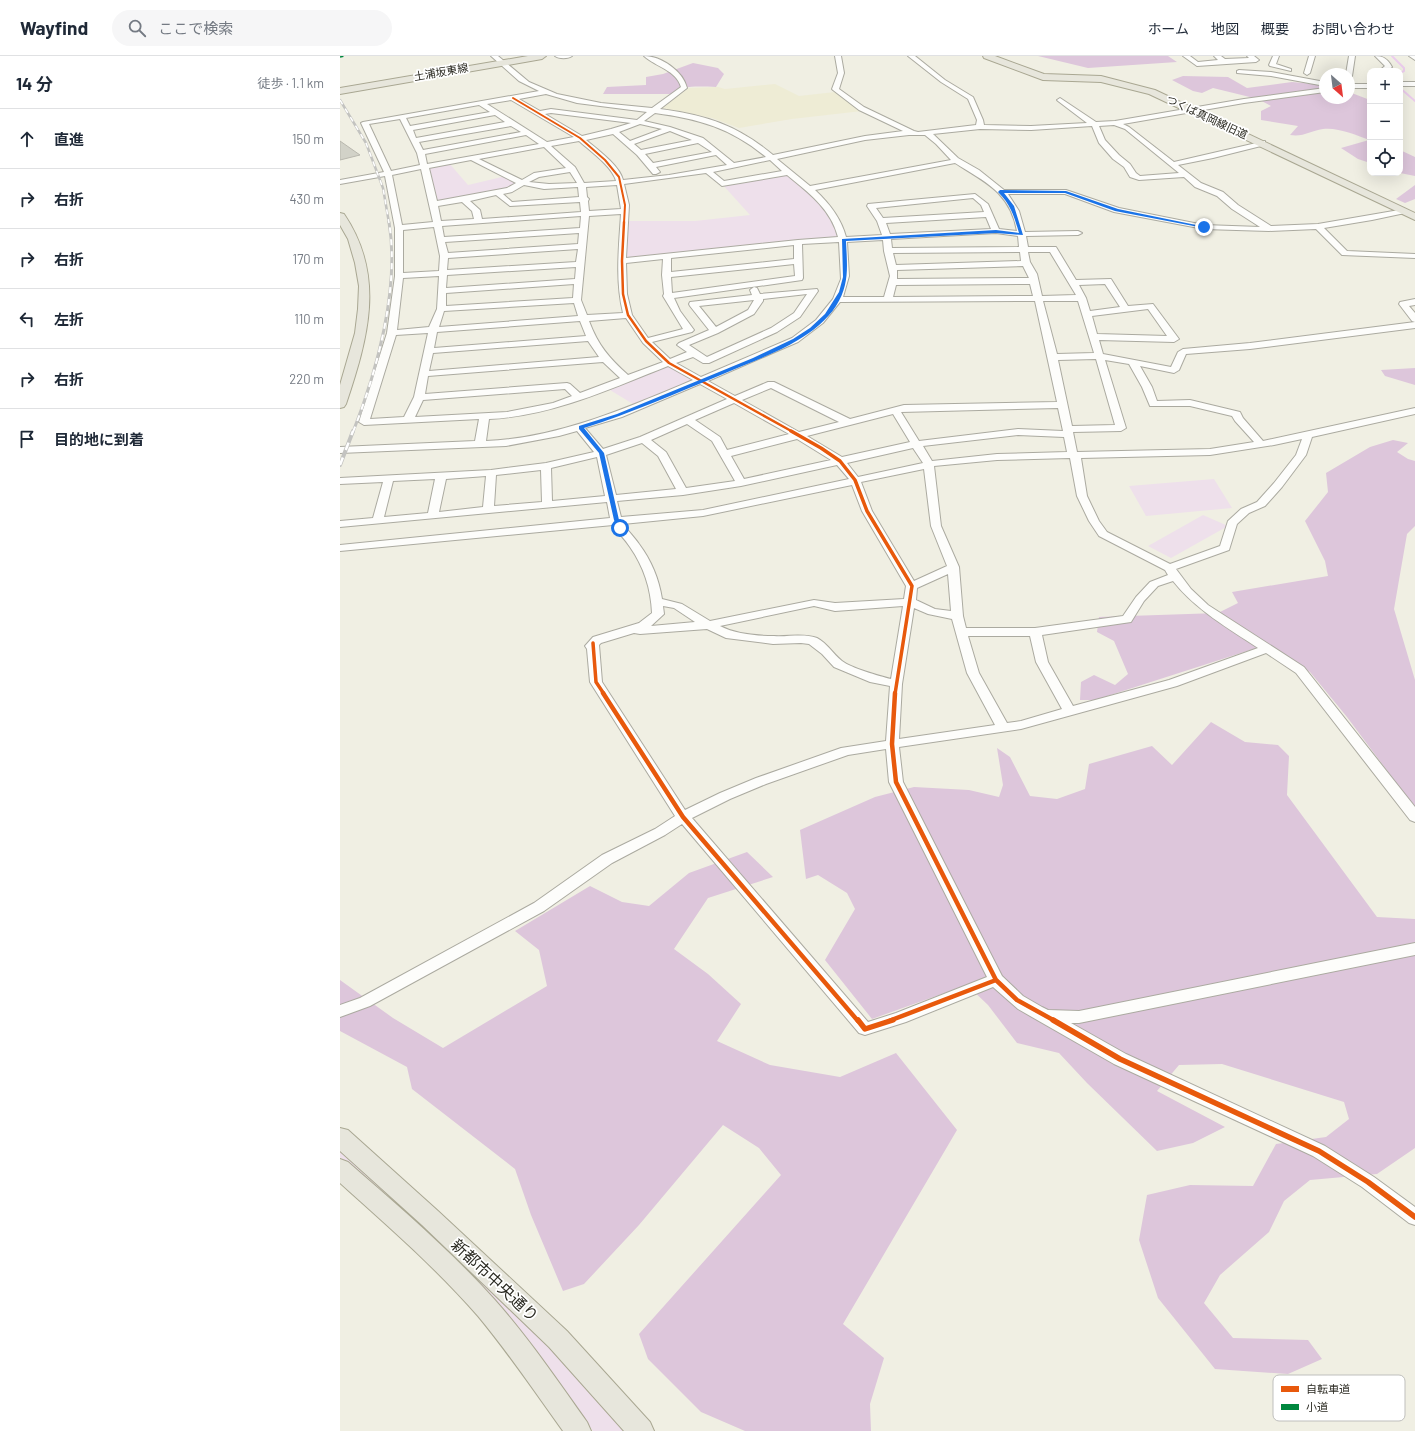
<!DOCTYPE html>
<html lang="ja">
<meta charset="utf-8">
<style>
:root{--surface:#fff;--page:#f6f6f7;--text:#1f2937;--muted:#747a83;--line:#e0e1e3}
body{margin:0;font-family:Barlow,"Noto Sans JP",sans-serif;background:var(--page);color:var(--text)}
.controls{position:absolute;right:12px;top:12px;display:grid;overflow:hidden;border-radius:8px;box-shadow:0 4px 16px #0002}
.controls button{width:36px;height:36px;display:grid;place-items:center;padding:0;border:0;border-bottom:1px solid var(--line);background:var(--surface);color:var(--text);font:20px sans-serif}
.compass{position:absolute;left:979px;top:12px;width:36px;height:36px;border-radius:50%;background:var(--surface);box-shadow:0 4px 16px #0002;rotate:152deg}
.stop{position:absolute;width:12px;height:12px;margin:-9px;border:3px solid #1a73e8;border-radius:50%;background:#fff}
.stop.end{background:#1a73e8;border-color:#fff;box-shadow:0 1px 4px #0008}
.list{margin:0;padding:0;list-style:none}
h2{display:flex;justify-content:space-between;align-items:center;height:52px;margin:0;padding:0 16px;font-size:17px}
h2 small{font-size:13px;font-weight:400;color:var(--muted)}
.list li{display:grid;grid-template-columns:26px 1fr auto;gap:12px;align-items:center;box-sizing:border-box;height:60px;padding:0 16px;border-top:1px solid var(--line)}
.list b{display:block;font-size:15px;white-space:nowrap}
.list em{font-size:13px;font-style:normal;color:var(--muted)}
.icon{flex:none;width:22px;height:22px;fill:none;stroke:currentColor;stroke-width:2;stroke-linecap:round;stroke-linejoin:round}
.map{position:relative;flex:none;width:1075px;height:1375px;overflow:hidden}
header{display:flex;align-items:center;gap:24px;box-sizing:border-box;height:56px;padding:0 20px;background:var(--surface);border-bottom:1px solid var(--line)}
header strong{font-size:19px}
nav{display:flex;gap:22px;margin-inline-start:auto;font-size:14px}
.search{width:280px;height:36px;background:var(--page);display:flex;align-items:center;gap:10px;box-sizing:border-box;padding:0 14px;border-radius:22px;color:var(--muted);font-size:15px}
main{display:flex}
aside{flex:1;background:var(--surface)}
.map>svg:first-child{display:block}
.built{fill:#eeecd5}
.green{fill:#eee0eb}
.forest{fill:#ddc6db}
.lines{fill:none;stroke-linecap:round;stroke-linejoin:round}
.stream{stroke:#eccded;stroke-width:2}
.building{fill:#d2d2c8;stroke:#b8b7ae}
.minor-casing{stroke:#abaaa0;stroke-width:2}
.major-casing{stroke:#a9a792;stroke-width:2}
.minor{fill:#fdfdfb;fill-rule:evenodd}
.major{fill:#e7e6dc;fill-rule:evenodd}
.rail-far2-casing{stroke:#c3c3c0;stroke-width:2.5}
.rail-far1-casing{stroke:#c3c3c0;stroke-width:3}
.rail-casing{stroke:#c3c3c0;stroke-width:4}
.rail-far2{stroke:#fff;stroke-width:1.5;stroke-dasharray:5;stroke-linecap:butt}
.rail-far1{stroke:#fff;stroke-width:2;stroke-dasharray:6;stroke-linecap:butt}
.rail{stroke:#fff;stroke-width:2.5;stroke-dasharray:8;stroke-linecap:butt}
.quiet{stroke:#00873e;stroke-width:1.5;stroke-dasharray:3.5 1.5;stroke-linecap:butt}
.cycleway-far4-casing{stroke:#fff;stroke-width:3.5}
.cycleway-far3-casing{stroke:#fff;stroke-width:4}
.cycleway-far2-casing{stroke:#fff;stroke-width:5.5}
.cycleway-far1-casing{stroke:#fff;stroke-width:7}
.cycleway-casing{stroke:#fff;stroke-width:8}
.cycleway-far4{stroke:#e8590c;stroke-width:2}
.cycleway-far3{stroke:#e8590c;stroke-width:2.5}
.cycleway-far2{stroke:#e8590c;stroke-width:3.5}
.cycleway-far1{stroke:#e8590c;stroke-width:4.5}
.cycleway{stroke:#e8590c;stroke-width:5.5}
.route{fill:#1a73e8}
.labels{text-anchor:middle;stroke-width:3.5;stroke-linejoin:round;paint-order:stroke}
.far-street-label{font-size:11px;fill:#2b2a22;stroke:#fff}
.near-street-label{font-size:16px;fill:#2b2a22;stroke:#fff}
.key{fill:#fff;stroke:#bfbfbd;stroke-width:1}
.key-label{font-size:11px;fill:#2b2a22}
</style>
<header>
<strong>Wayfind</strong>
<div class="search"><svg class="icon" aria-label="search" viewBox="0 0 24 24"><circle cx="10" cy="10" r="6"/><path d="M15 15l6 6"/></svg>ここで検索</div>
<nav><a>ホーム</a><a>地図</a><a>概要</a><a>お問い合わせ</a></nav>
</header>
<main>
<aside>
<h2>14 分<small>徒歩 · 1.1 km</small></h2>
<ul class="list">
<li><svg class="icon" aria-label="ahead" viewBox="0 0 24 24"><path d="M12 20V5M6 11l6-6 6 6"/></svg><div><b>直進</b></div><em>150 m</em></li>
<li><svg class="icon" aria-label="right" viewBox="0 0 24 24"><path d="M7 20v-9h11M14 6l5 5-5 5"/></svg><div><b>右折</b></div><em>430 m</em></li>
<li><svg class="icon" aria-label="right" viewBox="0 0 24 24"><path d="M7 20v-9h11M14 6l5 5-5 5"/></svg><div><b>右折</b></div><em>170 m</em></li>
<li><svg class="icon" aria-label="left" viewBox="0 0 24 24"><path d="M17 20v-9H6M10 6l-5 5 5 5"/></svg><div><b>左折</b></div><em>110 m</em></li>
<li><svg class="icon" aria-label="right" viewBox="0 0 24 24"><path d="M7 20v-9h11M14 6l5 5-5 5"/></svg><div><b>右折</b></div><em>220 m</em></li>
<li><svg class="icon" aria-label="arrive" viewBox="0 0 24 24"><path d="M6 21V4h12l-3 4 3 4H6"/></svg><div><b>目的地に到着</b></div></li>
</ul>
</aside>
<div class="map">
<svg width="1075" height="1375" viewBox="0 0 1075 1375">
<rect width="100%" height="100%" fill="#f0efe3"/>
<path class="built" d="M435,28L459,40L495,36L503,43L522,55L452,63L399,72L372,62L322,52L349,32L378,31L385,33Z"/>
<path class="green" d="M109,107L128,129L166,120L178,126L169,134L94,148L84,111Z
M448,116L492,156L504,184L282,205L283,165H355L410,159L382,128Z
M329,307L362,325L298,351L265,331Z
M874,423L892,452L806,460L789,430Z
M863,459L888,470L831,502L808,490Z
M0,1094L53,1140L207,1286L288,1375H253L223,1332L146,1234L118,1205L50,1142L0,1101Z"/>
<path class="forest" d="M698,0H828L837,6L748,12Z
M353,7L378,12L384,18L376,31C363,31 342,28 332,38H263L267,31L306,29V21L323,18Z
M843,20L888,21L907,32L952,26L985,29V42H1009V36L1030,44V107L1018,103L1001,92L1029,84C1017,79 997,71 983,73C970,75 964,81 950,79L958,70L921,64V55L931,50L918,43L873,32L862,37L853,35L832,24Z
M1060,94L1075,101V120L1060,117Z
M1075,129V143L1065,147L1056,143Z
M1075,312V329L1045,320L1041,314Z
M1053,384L1068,387L1057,396L1068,403L1075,405V470L1067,478L1054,553L1075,624V752L1007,661L970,616L929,588L755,644H740L741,626L754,619L775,629L788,618L774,585L757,576L759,561L878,557L898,547L892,536L988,520L985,505L965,465L988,436L986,417L1030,391Z
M871,666L905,686L938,689L949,700L947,739L1037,861L1075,863V1092L1037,1118L970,1124L944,1145L929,1176L880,1219L864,1247L893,1282L968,1284L982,1303L948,1318L875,1313L818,1242L799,1184L807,1139L850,1129L913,1130L936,1088L986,1081L1009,1063L1004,1046L882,1008L839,1009L817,1035L885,1071L853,1087L817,1095L747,1027L719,997L677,987L648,949L627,929L532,963L485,904L515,853L507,837L478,819L466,823L460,774L535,741L574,731L629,734L659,741L663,729L657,692L670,701L690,740L717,743L745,733L749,708L812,690L832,709Z
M407,796L433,821L368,842L334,893L368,918L401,948L377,985L430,1009L500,1021L556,997L617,1074L503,1268L544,1302L530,1348L531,1375H405L361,1356L308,1303L299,1278L441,1119L419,1092L383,1069L299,1169L244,1228L223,1235L191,1159L175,1113L72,1033L67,1011L0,975V924L53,962L103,992L207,930L199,894L175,875L250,830L282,846L309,850L349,817Z"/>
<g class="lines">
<path class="stream" d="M1052,0L1064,12V15L1060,17
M1060,32L1075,45"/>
</g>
<path class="building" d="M0,85L20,99L0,104Z"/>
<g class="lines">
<g class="minor-casing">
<path id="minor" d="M151,0H158L189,26L217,38L261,47L312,52L341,31C336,14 316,11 304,0C321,0 343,15 347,32L320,53C366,59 397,69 433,99L525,80L563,75L519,54L493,34L492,33L498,17L495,0H501L504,17L499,33L524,51L574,75L578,76L636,69L637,64L628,43L601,26L568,0H575L605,24L633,41L643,64L644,69L691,70L747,67L718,45L717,44L720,42L756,66L775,65L904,43L985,32V36L904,47L783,68L789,71L834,106L925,85V89L873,102L838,109L861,127L883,136L898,149L931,170L978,168L1065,153V157L1032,164L984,172L1007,195L1075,198V202L1002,199L976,173L929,175L864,173L774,156L725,138H668L679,155L685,176L738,175L742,177L738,179L686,180L688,191H716L736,224L771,223L788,250L813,248L839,283L834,286L759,284L763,298L831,311L838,296L843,293L910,287L1075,266V272L910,293L846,298L839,314L834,317L800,310L812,331L817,345L850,344L900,356L903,362L923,385L1075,352V358L972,381L966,399L942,431L925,450L909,457L897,468L889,494L836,513L851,533L868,549L964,611L1075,751V766L1070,764L956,617L926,597L837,630L681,673L559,691L563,726L662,920L683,940L702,951L708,954L739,955L1075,887V899L739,967H731L786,998L985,1090L1034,1121L1075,1151V1169L1069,1167L1022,1131L973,1100L774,1008L678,953L653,931L566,966L525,979L519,977L342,768L325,779L272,807L204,855L30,950L0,961V949L20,942L194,847L262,799L315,773L335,760L250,626L247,593L245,590L253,581L299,567L312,557C311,533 304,511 290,491C285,483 278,477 273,469L0,495V489L270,462L267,446L0,471V465L33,462L43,426L0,428V422L151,414L206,407L254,396L237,375L219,380L166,390L0,397V391L135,385L139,363L24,369L19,366L47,277L55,220V172L45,120L0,128V124L44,116L21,67L23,66L199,35L179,25ZM206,38L237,47L307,56L297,64L211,53L200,55L179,43ZM171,44L234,81L207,86L147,48ZM139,49L150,56L70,70L66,62ZM211,57L291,67L271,73L242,80L205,58ZM315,57C359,63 391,72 426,101L394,107L363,82L330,71L304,65ZM155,59L165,66L76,82L73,74ZM60,63L77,97L80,109L51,115L29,68ZM300,68L322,73L290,85L279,76ZM774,69L785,73L839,117L800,120L796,117L790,108L779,99L765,84L759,70ZM171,70L181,76L83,94L79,86ZM752,70L759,87L773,103L784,111L790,121L799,124L844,121L855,131L877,140L892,153L920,171L864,169L779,152L726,134H664L639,114L618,102L593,78L640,73L691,74ZM330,75L352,84L301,94L294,88ZM273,78L297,99L313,118H316L320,116L316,111L376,99L387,109L329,119L283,124C280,110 257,93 246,84ZM186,79L199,88L87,108L85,98ZM569,79H585L596,88L611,104L470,130L437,103L525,84ZM239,85C249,94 273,111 276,125L244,127L235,111L211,90ZM358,87L372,96L313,107L305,98ZM204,91L226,112L194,117L182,124L139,103ZM131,104L176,127L167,132L97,145L89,112ZM430,104L442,115L384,125L373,116ZM615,107C645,126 670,136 677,175L659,173L648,148L635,138L528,148L527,150L537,165L542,179L506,181C501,162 489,147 475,134ZM81,113L93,166L62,169L52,119ZM230,116L237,127L209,128L189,126L199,121ZM366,117L382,130L447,119C468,136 491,153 498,181L458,184L286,202L289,149L284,128ZM184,129L204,133L238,131L239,141L172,146L163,138L172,136ZM277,129L281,153L249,155L248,145L249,143L247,141L246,131ZM156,139L170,150L240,146L241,156L142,163L140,154L130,145ZM633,142L641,149L644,156L543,162L536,152ZM122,146L132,155L134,163L101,165L98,150ZM281,158C279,191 275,224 283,257L247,259L241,244L249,160ZM241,160L240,172L104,181L102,170ZM646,161L651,173L550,178L546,167ZM94,171L100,200L99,215L63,217V174ZM239,177L238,188L108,197L105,186ZM656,177L678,180L679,191L552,192L551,183ZM543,184L544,195L550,220L544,241H503L509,220L507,186ZM499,186L501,223L493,243L476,264L452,282L361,321L336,307L353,301L363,307H369L437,276L460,261L478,235L477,233L420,238L417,232L414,231L410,234L412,239L350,246L349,248L350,250L369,274L339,287L337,289L347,296L330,303L312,286L352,276L354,274L340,255L334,242L462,224L463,222L462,188ZM454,189V203L331,216V202ZM238,193L236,206L107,214L108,202ZM680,196L681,205L556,209L553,197ZM688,196H710L736,239L702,240L697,218L690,206ZM323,203L322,219L324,238L323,240L343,273L308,282L292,259L287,238L286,207ZM454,208L455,220L332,237L331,221ZM683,210L689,222L557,223V214ZM236,211L235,223L106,232L107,219ZM99,220L97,253L89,271L57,274L63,222ZM234,228L233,242L106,250V237ZM690,228L693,240L553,241L556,229ZM765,228L780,251L750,255L746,242L739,229ZM467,238L454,257L431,272L367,301L349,289L378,277L414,258L423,245V243ZM414,244L408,254L376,271L359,250ZM695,245L717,346L564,349L510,363L434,326H428L395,340L368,325L458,286L483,267L500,246ZM703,245H738L754,297L717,298ZM234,247L238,260L99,271L104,255ZM808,253L827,280L757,278L752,260ZM286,262L303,287L323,306L288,319C269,302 258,289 249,265ZM240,265L246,280L94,292L97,276ZM88,277L74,341L64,361L30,363L56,279ZM248,285L259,301L89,315L93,297ZM756,303L775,369L732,370L718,304ZM765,304L789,308L802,331L810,350H850L892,360L895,365L914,386L870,393L737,396L733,376L781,375L786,372ZM263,306L280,322L240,337L230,328L227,327L85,338L88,320ZM328,310L353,324C286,352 219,382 146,385L149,363C212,360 270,333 328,310ZM360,328L387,343L300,381L263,393L245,372L282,361ZM431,332L499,366L459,376L402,344ZM225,333L232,340L213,347L167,356L75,361L83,344ZM394,347L449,378L387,394L380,381L355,364ZM718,352L723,375L678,373L579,385L561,356ZM553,358L570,386L502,401L467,380ZM347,368L372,385L395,425L346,432L326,396L311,384ZM678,379L724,381L727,396L657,398L592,405L583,390ZM457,383L491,404L404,423L391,400ZM962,383L956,399L934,427L917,446L901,453L888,465L880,490L830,508L767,476L759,465L747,440L741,402L870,399L934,389ZM302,387L318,400L336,433L276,439L266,399ZM573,392L583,407L518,421L507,407ZM257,401L265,440L212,445L211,412ZM730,402L737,440L749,465L759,480L825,514L828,519L810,526L796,541L783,560L695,572H626L623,560L619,511L601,470L594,410L657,404ZM497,409L509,423L363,454L281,461L277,445L343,439L401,430ZM584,413L591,470L607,510L574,525L532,455L521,426ZM201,414L202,446L154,450L156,419ZM146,420L143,451L99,456L106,423ZM95,423L88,457L44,461L53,425ZM512,429L522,455L566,530L564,543L495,547L474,544L370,565L342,548L322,543C319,523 311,504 299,488C294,481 288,475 283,468L363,460ZM608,518L611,555L595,553L576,544L577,532ZM833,525C856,554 888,572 918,592L829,624L733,650L708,606L702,579L791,566L804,545L818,530ZM323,550L334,552L355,566L311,570L324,558ZM474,550L495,555L563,550L551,623C539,620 511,612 502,605C493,598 487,587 477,582C464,577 448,581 434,580C417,580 395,578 380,570ZM574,552L588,558L612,563L627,617L655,669L559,683L562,628ZM367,573L386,582L433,588L461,587L469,588L482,598L494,611L530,626L550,630L546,685L501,692L416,722L380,737L345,754L262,626L259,589L261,587L294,577L300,578ZM628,580H690L696,606L722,653L681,665L667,667L639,617ZM546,693L549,726L647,921L556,957L528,966L352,762L390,743L426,728L508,699Z
M215,0H232C228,3 219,3 215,0Z
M843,0H850L858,6L878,4L874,0H881L885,3L909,2L907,0H914L919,4L916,6L857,10Z
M933,0H939L936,8L951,13V15L930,10L929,9Z
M969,0H975L970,17L967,19L964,17Z
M1009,0H1015L1012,20L1009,22V18H1006Z
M1035,0C1043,0 1048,3 1052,11L1047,15H1039L1045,10Z
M1069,0H1075V4Z
M899,14L931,16L985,26V30L931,20L897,17V15Z
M1060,26H1075V30H1060Z
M1009,28H1030V32H1009Z
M1075,243V249L1069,250L1075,257V266L1072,265L1059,248L1060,246Z"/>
</g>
<g class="major-casing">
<path id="major" d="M188,0H206L202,3L0,38V32Z
M643,0H655L704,18L761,20L815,34L1075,157V164L809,38L761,26L703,24L644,2Z
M0,157L4,158C46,220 28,282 6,348L4,351L0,352V329L15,277L18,253L19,230L15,207L8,183L0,169Z
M0,1072L8,1074L98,1155L227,1275L310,1366L314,1375H284L209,1291L82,1169L0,1095Z
M0,1103L8,1106C58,1150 109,1193 154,1243C188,1281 217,1324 247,1366L251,1375H223C195,1336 168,1296 138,1260C96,1212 47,1169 0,1127Z"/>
</g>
<use href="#minor" class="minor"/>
<use href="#major" class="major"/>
<g class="rail-far2-casing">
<path id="rail-far2" d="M0,44L26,87L43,132L49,167"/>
</g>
<g class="rail-far1-casing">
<path id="rail-far1" d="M13,376C37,315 60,232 49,166"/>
</g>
<g class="rail-casing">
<path id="rail" d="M0,409L13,375"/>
</g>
<use href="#rail-far2" class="rail-far2"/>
<use href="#rail-far1" class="rail-far1"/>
<use href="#rail" class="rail"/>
<path class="quiet" d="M0,1L4,0"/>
<g class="cycleway-far4-casing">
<path id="cycleway-far4" d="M173,42L240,82L265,104L279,121L285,149L284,167"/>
</g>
<g class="cycleway-far3-casing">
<path id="cycleway-far3" d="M284,166L282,205L283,238L288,259L306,285L329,307L453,376"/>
</g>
<g class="cycleway-far2-casing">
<path id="cycleway-far2" d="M451,375L481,392L500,405L515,424L527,455L572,530L555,638
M253,587L256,626L264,638"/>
</g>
<g class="cycleway-far1-casing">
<path id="cycleway-far1" d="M263,637L343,761L518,965
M555,637L552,688L556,726L656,924
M549,965L656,924L677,944L715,965"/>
</g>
<g class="cycleway-casing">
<path id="cycleway" d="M518,964L525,973L553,964
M713,964L780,1003L979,1095L1028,1126L1075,1161"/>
</g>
<use href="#cycleway-far4" class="cycleway-far4"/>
<use href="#cycleway-far3" class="cycleway-far3"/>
<use href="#cycleway-far2" class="cycleway-far2"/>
<use href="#cycleway-far1" class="cycleway-far1"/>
<use href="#cycleway" class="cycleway"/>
</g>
<path class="route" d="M660,134L726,135L778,153L866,171L864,172L775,155L725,137H664L674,150L683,179L656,177L506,185C507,209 510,228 496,250C487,264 472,276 458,284C437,297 406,308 383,318C337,337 291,357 244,372L264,397L279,464L283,472L278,473L274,464L259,397L239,373V370L277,358L413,302L453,283L470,272L485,258L499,236L503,221L502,183L656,174L679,177C674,160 671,149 658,136Z"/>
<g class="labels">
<g class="far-street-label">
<text transform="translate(101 16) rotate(-10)" y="4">土浦坂東線</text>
<text transform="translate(867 61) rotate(25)" y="4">つくば真岡線旧道</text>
</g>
<g class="near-street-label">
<text transform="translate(155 1224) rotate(43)" y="6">新都市中央通り</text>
</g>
</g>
<rect x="933" y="1319" width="132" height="46" rx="6" class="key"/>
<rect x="941" y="1330" width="18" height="6" fill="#e8590c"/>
<rect x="941" y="1348" width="18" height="6" fill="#00873e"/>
<g class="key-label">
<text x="966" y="1337">自転車道</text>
<text x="966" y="1355">小道</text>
</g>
</svg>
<div class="controls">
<button>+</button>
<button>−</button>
<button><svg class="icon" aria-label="locate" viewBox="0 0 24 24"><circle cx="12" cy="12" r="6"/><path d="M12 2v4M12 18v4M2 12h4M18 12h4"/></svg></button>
</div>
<svg class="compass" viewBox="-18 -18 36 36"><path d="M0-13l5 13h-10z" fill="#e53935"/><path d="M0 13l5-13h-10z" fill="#747a83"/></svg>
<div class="stop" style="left:280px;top:472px"></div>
<div class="stop end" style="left:864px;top:171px"></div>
</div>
</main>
